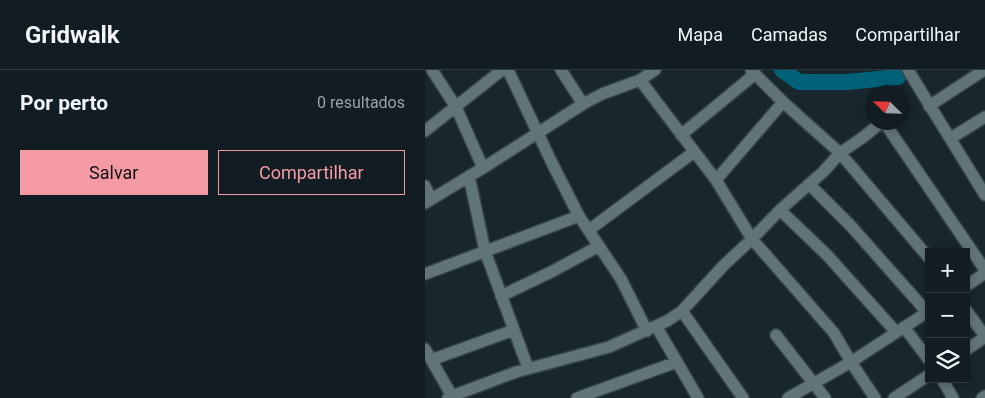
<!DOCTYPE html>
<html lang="pt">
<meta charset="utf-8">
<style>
:root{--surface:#111d22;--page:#1a262a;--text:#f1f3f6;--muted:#9ca2a5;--line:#303b40;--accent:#f49aa5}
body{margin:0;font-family:Roboto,sans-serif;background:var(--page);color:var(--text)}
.controls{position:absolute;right:15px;bottom:15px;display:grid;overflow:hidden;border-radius:0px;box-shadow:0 2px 8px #0003}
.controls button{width:45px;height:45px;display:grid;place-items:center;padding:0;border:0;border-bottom:1px solid var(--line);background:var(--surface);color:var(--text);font:25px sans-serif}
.compass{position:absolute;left:440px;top:15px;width:45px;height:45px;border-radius:50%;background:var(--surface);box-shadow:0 2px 8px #0003;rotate:293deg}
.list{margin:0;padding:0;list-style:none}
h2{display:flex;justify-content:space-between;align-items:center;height:65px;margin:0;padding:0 20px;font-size:21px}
h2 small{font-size:16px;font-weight:400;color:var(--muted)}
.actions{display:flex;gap:10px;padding:15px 20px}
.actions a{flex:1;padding:11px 0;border:1px solid var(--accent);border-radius:0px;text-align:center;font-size:18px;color:var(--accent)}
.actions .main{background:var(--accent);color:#111}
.icon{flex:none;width:28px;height:28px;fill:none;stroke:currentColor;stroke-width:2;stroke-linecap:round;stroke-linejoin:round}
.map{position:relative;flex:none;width:560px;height:328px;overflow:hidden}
header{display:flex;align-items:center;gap:30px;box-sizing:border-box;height:70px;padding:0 25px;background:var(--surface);border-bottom:1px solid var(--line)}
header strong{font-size:24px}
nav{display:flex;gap:28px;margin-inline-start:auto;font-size:18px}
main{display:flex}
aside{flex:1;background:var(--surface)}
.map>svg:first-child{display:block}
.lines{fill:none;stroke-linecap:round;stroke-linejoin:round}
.river{stroke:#006178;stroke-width:16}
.minor-casing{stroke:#374449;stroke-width:14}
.minor{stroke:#61747a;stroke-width:11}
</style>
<header>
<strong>Gridwalk</strong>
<nav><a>Mapa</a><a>Camadas</a><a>Compartilhar</a></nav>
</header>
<main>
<aside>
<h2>Por perto<small>0 resultados</small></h2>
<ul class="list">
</ul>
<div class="actions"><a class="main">Salvar</a><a>Compartilhar</a></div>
</aside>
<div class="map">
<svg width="560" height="328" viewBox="0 0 560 328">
<rect width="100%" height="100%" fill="#17272d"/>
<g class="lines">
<path class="river" d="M357,0L374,12H422L473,7"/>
<g class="minor-casing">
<path id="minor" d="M7,0L31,37L58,98
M83,0L127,93L154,146L196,209L222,261
M136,0L158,34
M326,0L358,32L415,83L504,188
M483,0L560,125
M215,10L291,110L327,169L409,263L426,292L450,328
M504,36L559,0
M459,52L560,200
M0,61L77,0
M256,65L330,4
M526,68L560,47
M44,106L60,181L103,298
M291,110L358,32
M384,114L425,155L502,242
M0,116L6,129
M0,133L58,98L158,34L177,24L215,10L230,0
M355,140L402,185L471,262
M164,160L269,82
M0,204L154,146
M541,216L560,203
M76,226L128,201L174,176
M541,240L560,266
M257,241L318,328
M231,256L273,328
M479,257L504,290
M351,265L400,328
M0,279L27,326L23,328
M541,280L560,267
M6,290L89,260
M517,309L528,328
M28,328L27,326L91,302L184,277L242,251L257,241L298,196L327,169L355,140L399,101L415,83L437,68L457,52
M152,328L252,292
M363,328L426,292L504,241
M469,328L504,305
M557,328L560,326"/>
</g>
<use href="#minor" class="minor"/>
</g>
</svg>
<div class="controls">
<button>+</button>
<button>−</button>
<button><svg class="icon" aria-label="layers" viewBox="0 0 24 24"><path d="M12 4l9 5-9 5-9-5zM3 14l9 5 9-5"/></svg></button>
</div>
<svg class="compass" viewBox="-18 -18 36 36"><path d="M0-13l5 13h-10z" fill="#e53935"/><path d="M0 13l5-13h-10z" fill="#9ca2a5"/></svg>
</div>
</main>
